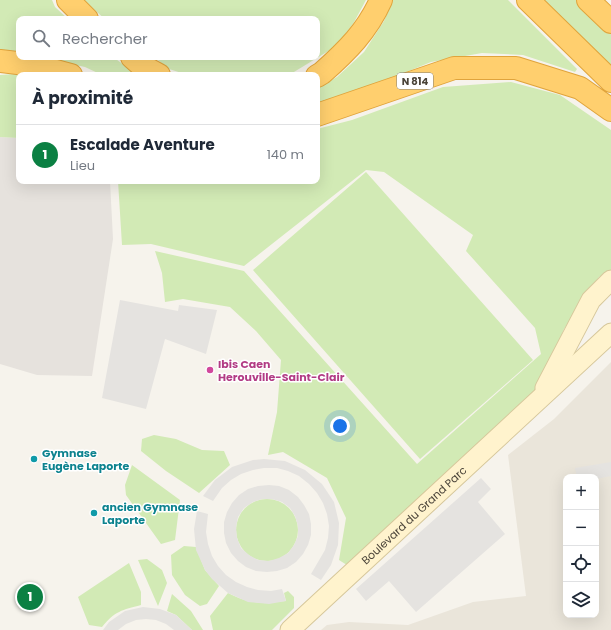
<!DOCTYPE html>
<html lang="fr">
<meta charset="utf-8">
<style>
:root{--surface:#fff;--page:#f6f6f7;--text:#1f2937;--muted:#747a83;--line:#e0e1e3;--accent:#0b8043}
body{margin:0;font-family:Poppins,sans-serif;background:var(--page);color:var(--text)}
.controls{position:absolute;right:12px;bottom:12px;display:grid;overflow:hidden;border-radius:8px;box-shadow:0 4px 16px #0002}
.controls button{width:36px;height:36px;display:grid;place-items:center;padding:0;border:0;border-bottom:1px solid var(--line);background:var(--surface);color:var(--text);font:20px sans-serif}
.you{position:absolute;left:340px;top:426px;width:14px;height:14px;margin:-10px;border:3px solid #fff;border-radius:50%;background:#1a73e8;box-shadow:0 0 0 6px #1a73e833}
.badge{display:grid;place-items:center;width:26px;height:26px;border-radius:50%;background:var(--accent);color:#fff;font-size:13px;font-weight:700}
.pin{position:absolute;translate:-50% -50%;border:2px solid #fff;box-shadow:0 1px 4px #0006}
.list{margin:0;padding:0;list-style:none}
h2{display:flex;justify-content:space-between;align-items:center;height:52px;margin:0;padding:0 16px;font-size:17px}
h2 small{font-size:13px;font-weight:400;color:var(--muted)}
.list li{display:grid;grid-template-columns:26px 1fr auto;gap:12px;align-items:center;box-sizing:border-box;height:60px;padding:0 16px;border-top:1px solid var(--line)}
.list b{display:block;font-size:15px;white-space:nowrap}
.list p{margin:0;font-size:13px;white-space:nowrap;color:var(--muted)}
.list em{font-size:13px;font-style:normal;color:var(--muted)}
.icon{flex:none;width:22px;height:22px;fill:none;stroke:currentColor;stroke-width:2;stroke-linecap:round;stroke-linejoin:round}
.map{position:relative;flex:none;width:611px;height:630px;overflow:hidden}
.search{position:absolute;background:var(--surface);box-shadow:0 4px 16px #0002;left:16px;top:16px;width:304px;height:44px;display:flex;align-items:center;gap:10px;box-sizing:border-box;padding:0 14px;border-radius:8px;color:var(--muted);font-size:15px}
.panel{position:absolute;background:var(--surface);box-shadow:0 4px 16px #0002;left:16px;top:72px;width:304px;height:112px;border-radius:8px}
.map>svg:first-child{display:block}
.residential{fill:#eae5da;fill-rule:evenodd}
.industrial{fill:#e6e2dd}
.green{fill:#d2eab5}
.parking{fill:#e5e3e0;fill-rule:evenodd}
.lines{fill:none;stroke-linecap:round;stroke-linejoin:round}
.secondary-casing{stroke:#d6c79b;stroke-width:21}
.highway-casing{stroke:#e0a43c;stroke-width:24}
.secondary{stroke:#fff3cd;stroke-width:19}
.highway{stroke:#ffcf6e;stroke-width:22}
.hotel-dot{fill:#d1479c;stroke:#fff;stroke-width:1.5}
.culture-dot{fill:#0f9aa8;stroke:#fff;stroke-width:1.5}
.labels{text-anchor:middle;stroke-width:3;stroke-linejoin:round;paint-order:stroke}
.shield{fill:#fff;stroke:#817c74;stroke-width:1}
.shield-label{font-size:10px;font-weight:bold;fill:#4b4439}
.hotel-label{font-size:11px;font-weight:bold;fill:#b23c85;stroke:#fff;text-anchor:start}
.culture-label{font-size:11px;font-weight:bold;fill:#0d838f;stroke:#fff;text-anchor:start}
.street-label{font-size:11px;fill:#4b4439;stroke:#fff}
</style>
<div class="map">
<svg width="611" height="630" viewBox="0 0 611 630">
<rect width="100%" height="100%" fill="#f6f3ec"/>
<path class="residential" d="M611,362V630H321L327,625L349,622L408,625L473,602L526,596L508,455L554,419ZM566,477H596V615H566Z"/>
<path class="industrial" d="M0,137L19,138V181H110L113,239L92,376L37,375L0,364Z"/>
<path class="green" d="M0,0H52L55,7L68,19H19V54L0,52Z
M83,0H366L353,24L335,47L289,75H188L169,69L154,57H317V19H105Z
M393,0H508L577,69L575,72L523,55L482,53L431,62L377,84L317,105V88L337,77L364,52L384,21Z
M542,0H576L611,34V67Z
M37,57H113L138,75H102L85,67Z
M14,74L19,75V138L0,137V75Z
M511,82L560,95L611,130V271L599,277L564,329L541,384L522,410L350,567L339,560L346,518L327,478L283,452L268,455L277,412L281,360L256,331L230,307L183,299L165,302L162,273L155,251L244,271L417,464L541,354L535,328L466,251L473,235L384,172L366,170L244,266L151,244L122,245L118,181H317V129L352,120L443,87Z
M366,172L533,360L420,459L253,270Z
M154,435L176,439L202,450L224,451L230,465L199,493L166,471L141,451L142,439Z
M132,465L180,500L175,540L161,544L126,495L125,485Z
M236 530a31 31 0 1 1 62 0a31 31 0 1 1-62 0Z
M184,546L196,547L205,570L219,586L207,604L200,606L185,595L172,575L171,555Z
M147,559L162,570L167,583L158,606L138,560Z
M129,563L141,592V605C122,610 115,611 102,627L89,625L78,597Z
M288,591L294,597V608L272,630H213L210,616L228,593C251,605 261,603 286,601L284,593Z
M172,594L191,611L203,630H192L176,615L167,611Z"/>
<path class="parking" d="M120,300L178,311L179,305L217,310L206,354L165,339L146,409L102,398Z
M264,459L285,461L305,470L322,484L334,502L339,523L338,545L331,565L321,580L311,574L325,550L328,538L329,526L327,514L323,503L317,493L309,484L299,476L288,471L277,468H264L253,470L241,474L231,480L222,488L213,501L203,496L215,480L232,467L253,460Z
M611,462V476L596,479V477H577L575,468Z
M481,478L491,489L478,502L505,534L416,612L389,581L366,601L356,589Z
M269,485L279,486L289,490L298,497L304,505L309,514L311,524V535L308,545L303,554L296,562L287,568L277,571L267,572L256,571L246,567L238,561L231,553L226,543L224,533V522L227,512L232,503L239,495L248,489L258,486ZM262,499H272L282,502L290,508L295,516L298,526V536L294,545L288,553L279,558L269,561L258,560L249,555L241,548L237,538L236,527L238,517L244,508L253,502Z
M197,511L208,514L206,532L208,544L212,556L218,566L226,575L236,582L247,587L258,590L271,591L282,589L286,601L269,604L248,602L228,593L212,579L205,570L196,550L194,529Z
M143,607L160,609L176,615L192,630H174L166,624L156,620L146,619L136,620L126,624L118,630H103L109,622L125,611Z"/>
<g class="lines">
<g class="secondary-casing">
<g id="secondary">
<path d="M545,388L591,300L611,280"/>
<path id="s1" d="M290,630L611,333"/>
</g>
</g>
<g class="highway-casing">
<path id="highway" d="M68,0L87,19
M528,0L611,81
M588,0L611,22
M132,57L141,65L159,75
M0,61L34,65L71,75
M317,76L322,73C347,51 367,31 381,0
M317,115L454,68H516L580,88L611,110"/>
</g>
<use href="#secondary" class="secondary"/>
<use href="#highway" class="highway"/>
</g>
<circle class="hotel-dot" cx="210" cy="370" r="4"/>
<g class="culture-dot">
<circle cx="34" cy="459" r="4"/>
<circle cx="94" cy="513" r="4"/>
</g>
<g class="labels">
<rect class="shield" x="397" y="73" width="36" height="16" rx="3"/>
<g class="shield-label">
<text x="415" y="85">N 814</text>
</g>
<g class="hotel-label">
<text x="218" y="368">Ibis Caen<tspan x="218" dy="13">Herouville-Saint-Clair</tspan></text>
</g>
<g class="culture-label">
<text x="42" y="457">Gymnase<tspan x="42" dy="13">Eugène Laporte</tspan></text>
<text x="102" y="511">ancien Gymnase<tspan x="102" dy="13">Laporte</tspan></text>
</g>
<g class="street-label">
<text dy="4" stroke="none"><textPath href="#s1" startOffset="169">Boulevard du Grand Parc</textPath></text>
</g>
</g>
</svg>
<div class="controls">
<button>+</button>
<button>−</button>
<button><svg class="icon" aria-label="locate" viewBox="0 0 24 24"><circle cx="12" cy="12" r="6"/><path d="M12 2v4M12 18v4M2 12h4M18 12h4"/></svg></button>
<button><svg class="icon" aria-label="layers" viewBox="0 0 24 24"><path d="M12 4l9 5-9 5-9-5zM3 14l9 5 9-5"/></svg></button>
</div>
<div class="you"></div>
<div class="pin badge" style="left:30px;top:597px">1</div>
<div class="search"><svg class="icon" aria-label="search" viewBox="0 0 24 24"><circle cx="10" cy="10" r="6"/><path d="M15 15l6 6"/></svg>Rechercher</div>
<section class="panel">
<h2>À proximité<small></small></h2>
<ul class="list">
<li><span class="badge">1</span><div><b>Escalade Aventure</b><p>Lieu</p></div><em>140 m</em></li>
</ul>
</section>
</div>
